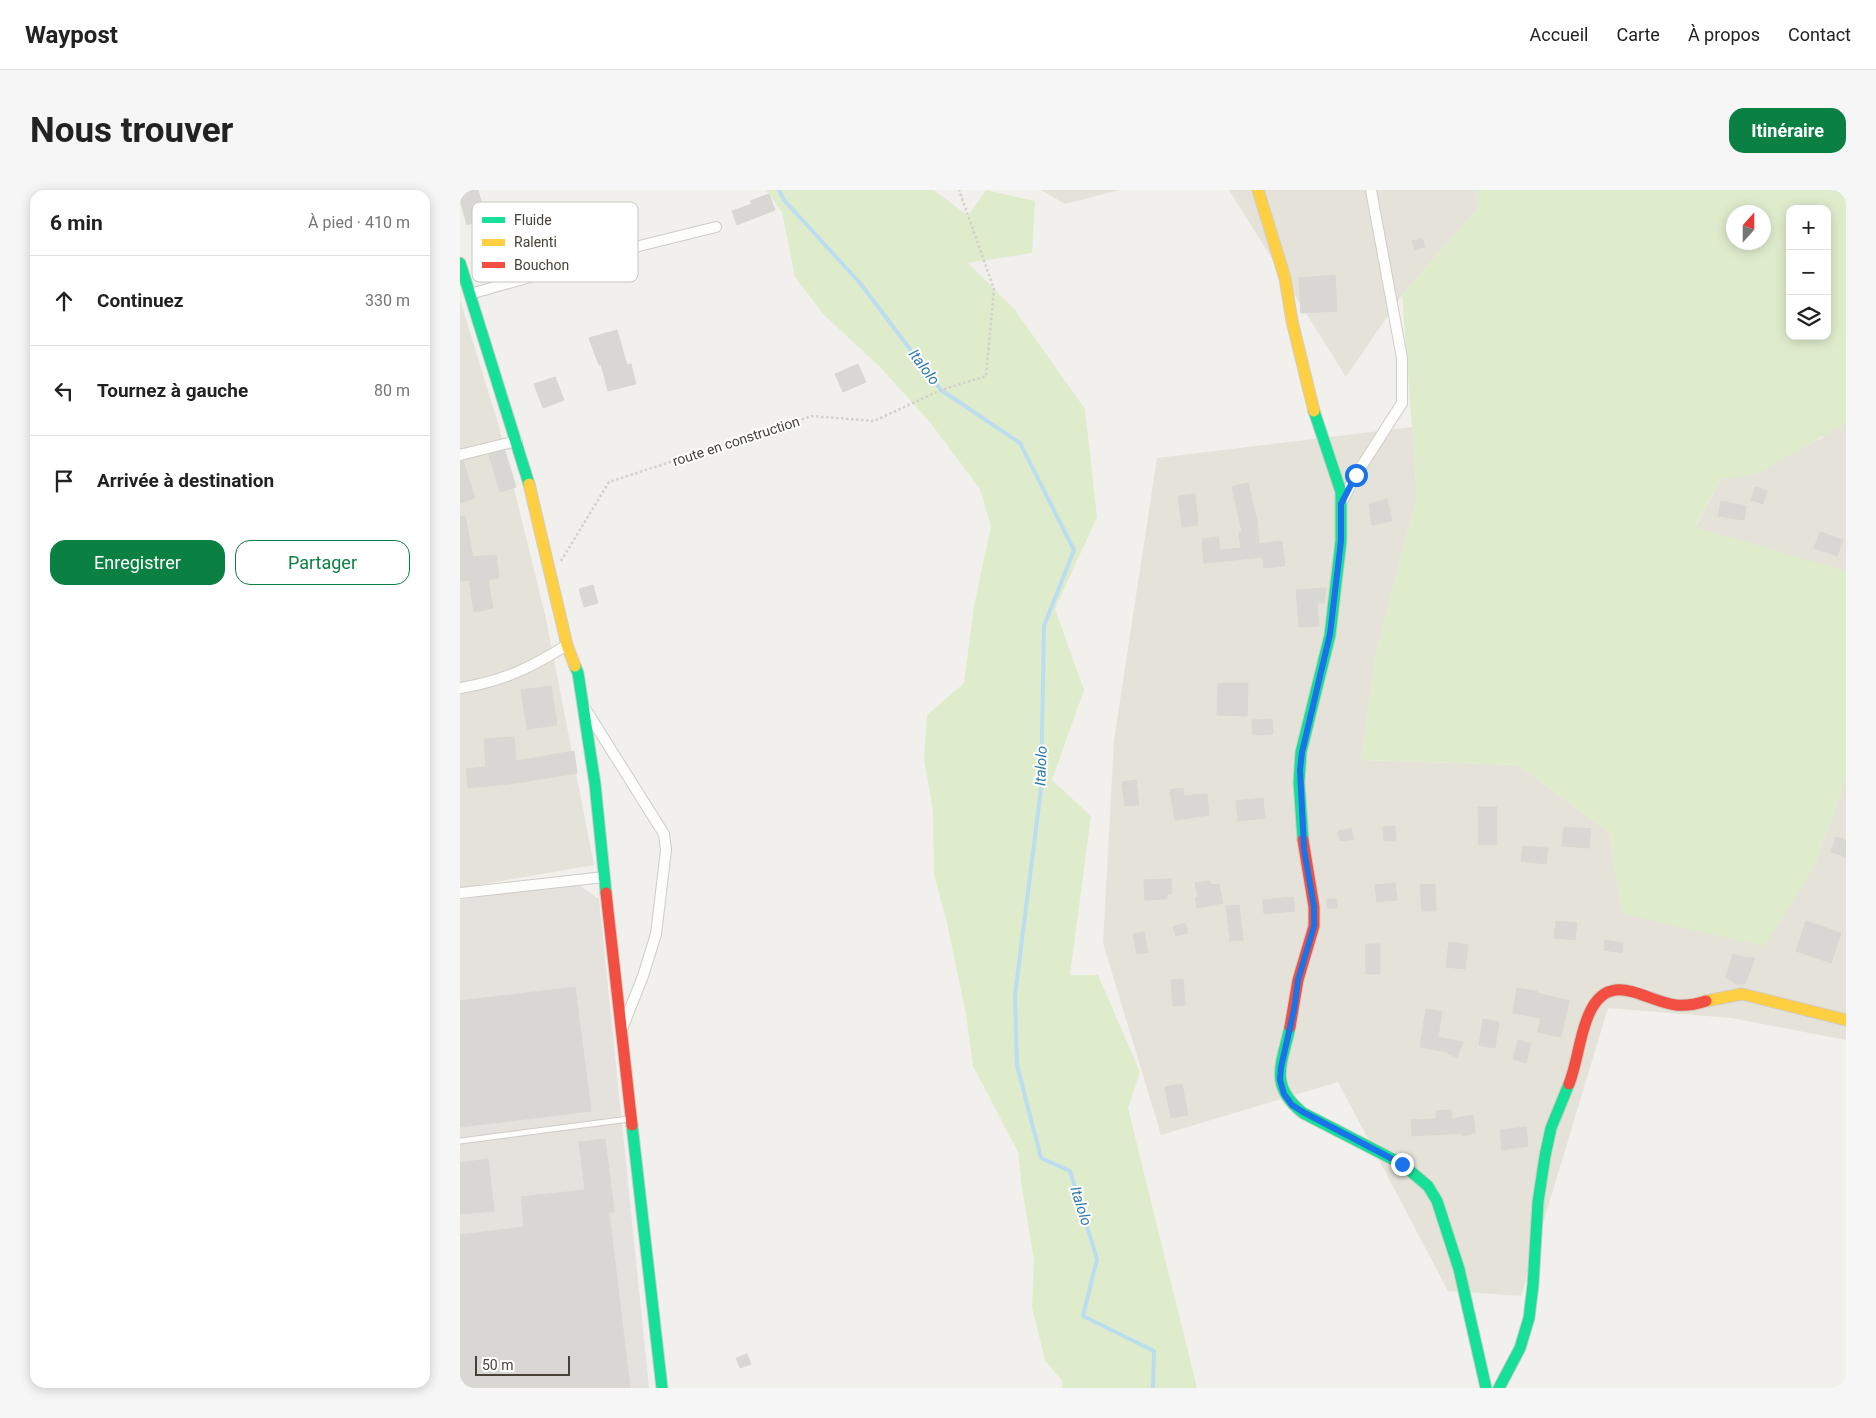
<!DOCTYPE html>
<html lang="fr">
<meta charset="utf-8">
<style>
:root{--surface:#fff;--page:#f6f6f6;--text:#222;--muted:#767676;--line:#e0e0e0;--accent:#0b8043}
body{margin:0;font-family:Roboto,sans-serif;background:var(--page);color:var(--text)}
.controls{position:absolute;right:15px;top:15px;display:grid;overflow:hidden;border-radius:10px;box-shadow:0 2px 12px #0003}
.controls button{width:45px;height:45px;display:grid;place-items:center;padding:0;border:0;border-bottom:1px solid var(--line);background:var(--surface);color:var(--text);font:25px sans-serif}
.compass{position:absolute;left:1266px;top:15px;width:45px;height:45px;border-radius:50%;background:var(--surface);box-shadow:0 2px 12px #0003;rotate:21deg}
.scale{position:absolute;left:15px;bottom:12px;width:95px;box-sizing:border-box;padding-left:5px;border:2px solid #484137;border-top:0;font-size:14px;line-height:18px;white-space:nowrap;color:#484137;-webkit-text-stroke:4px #fff;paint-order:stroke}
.stop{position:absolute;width:15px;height:15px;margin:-11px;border:4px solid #1a73e8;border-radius:50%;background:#fff}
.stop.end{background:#1a73e8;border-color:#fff;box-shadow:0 1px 5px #0008}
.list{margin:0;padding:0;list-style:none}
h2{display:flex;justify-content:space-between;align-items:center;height:65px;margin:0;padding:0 20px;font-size:21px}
h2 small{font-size:16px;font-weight:400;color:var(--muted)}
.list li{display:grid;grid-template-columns:32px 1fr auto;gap:15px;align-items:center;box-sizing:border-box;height:90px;padding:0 20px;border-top:1px solid var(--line)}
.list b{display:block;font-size:19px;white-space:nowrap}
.list em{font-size:16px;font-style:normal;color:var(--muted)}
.actions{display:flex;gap:10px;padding:15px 20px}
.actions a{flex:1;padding:11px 0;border:1px solid var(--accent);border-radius:15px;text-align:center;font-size:18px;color:var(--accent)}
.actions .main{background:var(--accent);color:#fff}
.icon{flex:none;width:28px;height:28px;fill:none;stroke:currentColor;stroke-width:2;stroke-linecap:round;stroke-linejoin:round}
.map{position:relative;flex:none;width:1386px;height:1198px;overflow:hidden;border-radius:15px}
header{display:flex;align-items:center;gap:30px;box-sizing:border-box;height:70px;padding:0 25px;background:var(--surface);border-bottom:1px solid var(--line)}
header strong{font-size:24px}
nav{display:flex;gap:28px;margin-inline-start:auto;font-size:18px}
.intro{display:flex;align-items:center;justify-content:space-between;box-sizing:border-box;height:120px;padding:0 30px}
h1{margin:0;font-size:35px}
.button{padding:12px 22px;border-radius:15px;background:var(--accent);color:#fff;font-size:18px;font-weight:700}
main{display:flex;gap:30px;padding:0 30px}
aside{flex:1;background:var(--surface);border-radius:15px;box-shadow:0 2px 12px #0003}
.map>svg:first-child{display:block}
.residential{fill:#e5e2d9}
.industrial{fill:#e5e1dd}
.green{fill:#dfeccc;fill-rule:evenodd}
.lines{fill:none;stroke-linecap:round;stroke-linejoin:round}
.stream{stroke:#bcdcf0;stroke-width:4}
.building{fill:#d9d7d3;stroke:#dad7d1}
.lane-casing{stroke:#ceccc8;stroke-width:7}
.street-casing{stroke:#ceccc8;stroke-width:12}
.fast-casing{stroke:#d1cdc3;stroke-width:13}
.slow-casing{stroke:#d1cdc3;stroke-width:13}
.jam-casing{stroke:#d1cdc3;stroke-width:13}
.path{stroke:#d2d0ca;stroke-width:2.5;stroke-dasharray:2.5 2.5;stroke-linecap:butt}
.lane{stroke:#fdfdfc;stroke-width:5}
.street{stroke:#fdfdfc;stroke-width:10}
.fast{stroke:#16e098;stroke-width:11}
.slow{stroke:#ffcf43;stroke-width:11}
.jam{stroke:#f24e42;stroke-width:11}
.route{stroke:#1a73e8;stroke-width:6}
.labels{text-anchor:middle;stroke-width:4;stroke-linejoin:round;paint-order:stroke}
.street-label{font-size:14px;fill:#484137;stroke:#fff}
.water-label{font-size:15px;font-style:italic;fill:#2d79ae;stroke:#fff}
.key{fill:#fff;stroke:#c8c6c3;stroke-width:1}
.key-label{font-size:14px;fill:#484137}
</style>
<header>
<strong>Waypost</strong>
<nav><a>Accueil</a><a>Carte</a><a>À propos</a><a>Contact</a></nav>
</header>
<div class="intro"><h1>Nous trouver</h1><a class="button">Itinéraire</a></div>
<main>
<aside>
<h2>6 min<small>À pied · 410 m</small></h2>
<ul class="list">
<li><svg class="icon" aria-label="ahead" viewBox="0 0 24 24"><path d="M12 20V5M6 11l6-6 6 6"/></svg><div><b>Continuez</b></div><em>330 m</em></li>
<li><svg class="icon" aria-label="left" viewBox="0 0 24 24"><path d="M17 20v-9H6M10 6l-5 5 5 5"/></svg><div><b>Tournez à gauche</b></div><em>80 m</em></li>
<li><svg class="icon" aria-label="arrive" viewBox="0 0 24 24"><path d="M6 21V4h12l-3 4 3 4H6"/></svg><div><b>Arrivée à destination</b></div></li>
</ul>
<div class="actions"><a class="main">Enregistrer</a><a>Partager</a></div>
</aside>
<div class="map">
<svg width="1386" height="1198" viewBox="0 0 1386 1198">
<rect width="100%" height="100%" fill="#f1f0ec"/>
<path class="residential" d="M581,0H660L605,14Z
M769,0H1015L1018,18L942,105L886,187Z
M1386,74V383L1235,338L1261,289L1363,248Z
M0,110L38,233L86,429L134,675L0,698Z
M952,237L957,306L916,462L901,570L1058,575L1149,642L1162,724L1353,679L1386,589V850L1271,828L1148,818L1061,1106L988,1101L878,892L701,945L643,753L654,550L697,268Z"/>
<path class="industrial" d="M113,691L139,709L189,1198H0V710Z"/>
<path class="green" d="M306,0H474L508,26L526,0L575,11L572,63L508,73L555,120L625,219L637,327L595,419L624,500L592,590L631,626L610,785H638L680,882L668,918L737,1198H602V1191L585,1170L572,1117L574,1070L562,999L558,962L513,876L506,824L487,733L474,684L473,621L464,569L467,525L504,493L514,416L531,336L520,299L469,231L418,175L364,125L335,87L322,22Z
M1015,0H1386V233L1297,284L1261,289L1235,337L1386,381V589L1353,679L1305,756L1162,724L1149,642L1058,575L901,570L916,462L957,306L942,105L1018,18ZM1330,19H1367V146H1330ZM1274,22H1304V52H1274Z"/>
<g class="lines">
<path class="stream" d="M319,0L324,10L400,93L481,200L560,253L614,360L584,436L581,599L555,805L557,875L581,968L610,981L637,1069L623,1126L694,1161L693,1198"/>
</g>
<path class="building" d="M0,0H18L26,29L7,35L0,10Z
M309,4L315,20L277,35L272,21L292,14L290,11Z
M962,48L965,57L955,60L952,51Z
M875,85L877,121L841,123L839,88Z
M157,140L167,175L171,174L176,194L148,201L141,174L139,175L129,148Z
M398,174L406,192L383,202L375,184Z
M95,187L104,210L83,218L74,194Z
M45,261L56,297L40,302L29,265Z
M3,271L15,308L0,313V272Z
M788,293L797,331L799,354L822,351L825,376L804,378L803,367L744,373L742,349L758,347L760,360L781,358L779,343L782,342L772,297Z
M1296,297L1307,301L1303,314L1291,310Z
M735,304L738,335L722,337L718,306Z
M927,309L932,331L912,335L909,314Z
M1261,311L1286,316L1284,330L1258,326Z
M5,326L13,367L36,365L39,388L28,390L33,418L14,422L9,390L0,391V327Z
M1360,342L1383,350L1377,366L1354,358Z
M133,395L138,413L124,417L119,399Z
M866,398L864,413H857L859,436L839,437L836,400Z
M758,493H788L787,526L757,525Z
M91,496L97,535L67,539L61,500Z
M812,529L813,544L793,545L792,530Z
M54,547L56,571L114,561L117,583L57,593L8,598L6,579L26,577L24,549Z
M676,590L679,615L665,616L662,592Z
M723,598L724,606L747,604L749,625L715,630L710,600Z
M803,608L805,628L778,631L776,611Z
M1018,617H1037V655H1019Z
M935,636L936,650L924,651L923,637Z
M1104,637L1131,639L1129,658L1102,656Z
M891,638L894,649L880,651L878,641Z
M1376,647L1386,650V667L1371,662Z
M1063,656L1088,658L1086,674L1061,671Z
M711,689L712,703L707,704V709L685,710L684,690Z
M750,691L751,695L759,694L763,713L737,718L735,708L738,707L735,693Z
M935,693L937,710L917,712L915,695Z
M975,694L976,721H962L960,695Z
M833,707L835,721L804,724L803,710Z
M867,709H877V718H867Z
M779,715L783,750L770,751L766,716Z
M1096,731L1117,733L1115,750L1094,748Z
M1346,731L1381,743L1371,773L1336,761Z
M725,733L728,743L716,746L713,737Z
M684,742L688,762L677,764L673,744Z
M1145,750L1163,753L1162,763L1144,760Z
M989,752L1008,755L1005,779L986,777Z
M906,754H920V784H906Z
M1273,764L1286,768H1295L1285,794H1276L1266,787Z
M723,789L725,815L713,816L711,790Z
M115,797L131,921L0,937V811Z
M1057,798L1077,801V803L1109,811L1101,847L1078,842L1081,828L1053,823Z
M966,819L982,822L978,847L1003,852L997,867L988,864V862L960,857Z
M1023,829L1039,832L1035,858L1019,855Z
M1058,850L1071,854L1066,873L1053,869Z
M722,894L728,925L711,928L705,897Z
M991,920L992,929L1013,925L1015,943L1002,946V943L952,946L951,930L976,929V921Z
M1066,937L1068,956L1042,960L1040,940Z
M145,949L154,1022H149L170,1198H0V1045L64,1037L61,1007L125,1000L119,952Z
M28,969L34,1021L0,1024V973Z
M287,1164L291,1174L280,1178L276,1168Z"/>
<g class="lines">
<g class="lane-casing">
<path id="lane" d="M0,951L169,929"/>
</g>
<g class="street-casing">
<path id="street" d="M10,104L179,56L256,37
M0,265L57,251
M882,312L896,285L942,213V168L911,0
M0,498C44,491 70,478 107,455
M126,520L204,644L206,660L196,744L183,786L162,839
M0,703L144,687"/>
</g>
<g class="fast-casing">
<path id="fast" d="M0,73L69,294
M115,476L118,483L135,594L146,703
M843,650L839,592L841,562L870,445L881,351V302L854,221
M830,837C822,874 808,895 843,923L942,974L968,996L977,1011L999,1079L1026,1198
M172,935L202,1198
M1039,1198L1060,1158L1069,1128L1073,1095L1078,1012L1085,966L1091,938L1109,894"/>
</g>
<g class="slow-casing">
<path id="slow" d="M798,0L825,88L832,131L854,221
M69,294L107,455L115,476
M1246,811L1282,804L1386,830"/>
</g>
<g class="jam-casing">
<path id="jam" d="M146,703L172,935
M830,837L838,790L854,736V717L843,650
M1109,894C1118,871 1119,846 1129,824C1149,778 1184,811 1216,815C1226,816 1237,814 1246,811"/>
</g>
<path class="path" d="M101,371L149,292L352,226L414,231L481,200L526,186L534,99L499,0"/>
<use href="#lane" class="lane"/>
<use href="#street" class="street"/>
<use href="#fast" class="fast"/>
<use href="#slow" class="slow"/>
<use href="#jam" class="jam"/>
</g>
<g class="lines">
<path class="route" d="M896,285L881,314V351L870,444L842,562L840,580L844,659L854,717V736L838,790L834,820L821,877L820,890L824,904L832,915L843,922L942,974"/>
</g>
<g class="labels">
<g class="street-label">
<text transform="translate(276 251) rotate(-18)" y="5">route en construction</text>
</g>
<g class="water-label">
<text transform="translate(464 177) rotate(53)" y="5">Italolo</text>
<text transform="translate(581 576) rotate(-88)" y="5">Italolo</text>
<text transform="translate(621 1016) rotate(73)" y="5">Italolo</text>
</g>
</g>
<rect x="12" y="12" width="166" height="80" rx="8" class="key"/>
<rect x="22" y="27" width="23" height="6" fill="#16e098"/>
<rect x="22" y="49" width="23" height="7" fill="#ffcf43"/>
<rect x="22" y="72" width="23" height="6" fill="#f24e42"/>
<g class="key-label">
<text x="54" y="35">Fluide</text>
<text x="54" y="57">Ralenti</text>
<text x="54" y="80">Bouchon</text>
</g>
</svg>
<div class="controls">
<button>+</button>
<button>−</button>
<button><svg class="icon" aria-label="layers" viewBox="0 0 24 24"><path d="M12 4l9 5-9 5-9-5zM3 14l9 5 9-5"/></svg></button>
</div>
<svg class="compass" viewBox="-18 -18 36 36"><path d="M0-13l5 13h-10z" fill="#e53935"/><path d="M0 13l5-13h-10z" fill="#767676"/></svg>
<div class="scale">50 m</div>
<div class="stop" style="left:896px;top:285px"></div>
<div class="stop end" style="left:942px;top:974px"></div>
</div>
</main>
